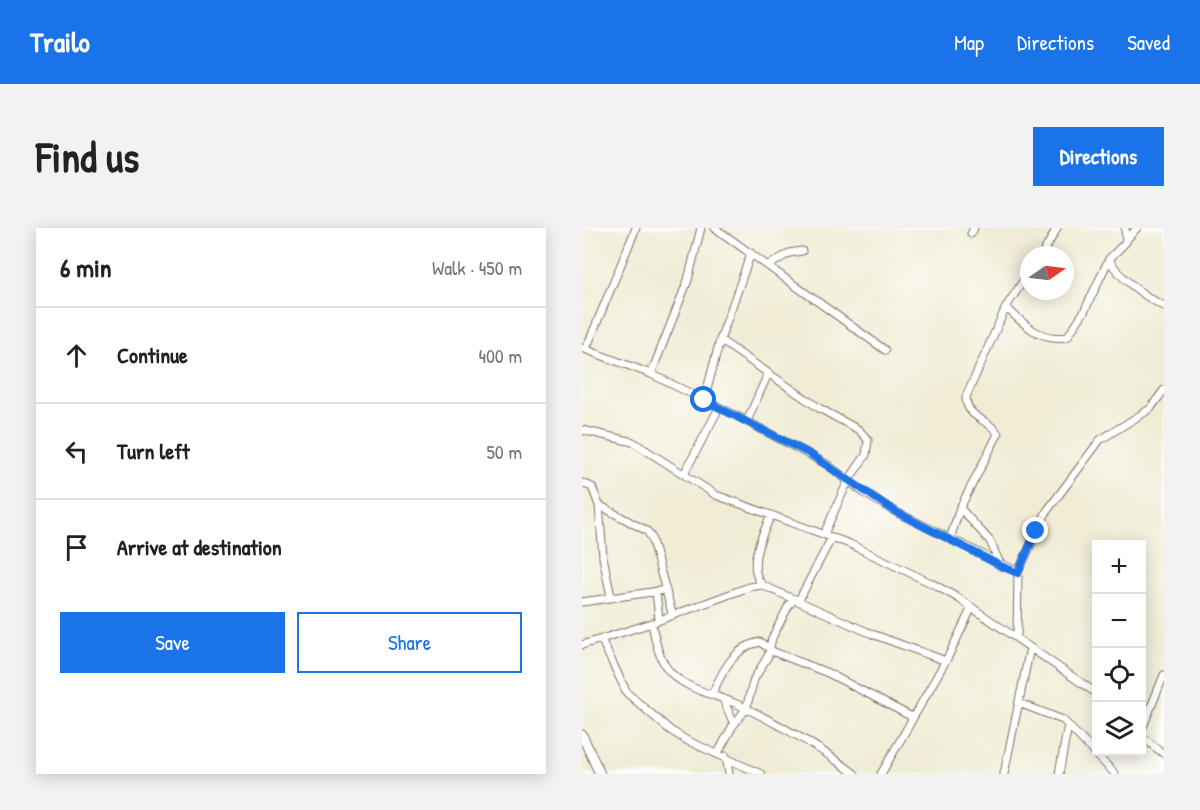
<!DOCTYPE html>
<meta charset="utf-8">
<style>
:root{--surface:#fff;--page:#f2f2f2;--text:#222;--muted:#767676;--line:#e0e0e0;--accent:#1a73e8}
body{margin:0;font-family:"Patrick Hand",sans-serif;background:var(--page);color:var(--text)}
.controls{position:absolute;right:18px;bottom:18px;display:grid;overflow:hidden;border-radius:0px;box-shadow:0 3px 15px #0003}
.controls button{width:54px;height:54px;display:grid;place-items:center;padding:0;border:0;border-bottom:2px solid var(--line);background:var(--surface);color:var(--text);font:30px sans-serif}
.compass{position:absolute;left:438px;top:18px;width:54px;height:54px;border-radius:50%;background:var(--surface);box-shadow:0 3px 15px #0003;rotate:76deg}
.stop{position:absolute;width:18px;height:18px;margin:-14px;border:4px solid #1a73e8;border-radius:50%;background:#fff}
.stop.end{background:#1a73e8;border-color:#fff;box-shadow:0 2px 6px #0008}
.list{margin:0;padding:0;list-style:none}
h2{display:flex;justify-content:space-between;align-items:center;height:78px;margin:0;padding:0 24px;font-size:26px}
h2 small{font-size:20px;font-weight:400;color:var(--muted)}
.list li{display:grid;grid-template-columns:39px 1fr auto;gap:18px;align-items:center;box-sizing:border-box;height:96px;padding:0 24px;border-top:2px solid var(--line)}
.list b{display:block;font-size:22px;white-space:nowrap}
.list em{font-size:20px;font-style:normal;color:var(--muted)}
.actions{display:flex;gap:12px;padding:18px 24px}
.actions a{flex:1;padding:14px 0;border:2px solid var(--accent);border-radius:0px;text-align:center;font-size:21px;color:var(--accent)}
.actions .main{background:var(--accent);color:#fff}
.icon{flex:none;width:33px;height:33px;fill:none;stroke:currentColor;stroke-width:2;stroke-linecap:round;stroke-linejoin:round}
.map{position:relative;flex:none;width:582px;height:546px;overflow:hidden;border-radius:0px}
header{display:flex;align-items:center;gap:36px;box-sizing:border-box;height:84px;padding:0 30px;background:var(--accent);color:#fff}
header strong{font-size:28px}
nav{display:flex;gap:33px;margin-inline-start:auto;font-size:21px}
.intro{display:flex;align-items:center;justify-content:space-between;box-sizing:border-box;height:144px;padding:0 36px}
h1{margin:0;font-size:42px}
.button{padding:15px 27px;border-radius:0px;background:var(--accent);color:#fff;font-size:21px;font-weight:700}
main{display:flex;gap:36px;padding:0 36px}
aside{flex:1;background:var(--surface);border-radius:0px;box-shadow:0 3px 15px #0003}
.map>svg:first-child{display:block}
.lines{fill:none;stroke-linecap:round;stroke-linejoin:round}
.street-casing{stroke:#7a6e5e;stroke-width:9}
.secondary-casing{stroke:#7a6e5e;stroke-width:11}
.street{stroke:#fff;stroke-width:7}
.secondary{stroke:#fff;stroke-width:9}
.route{stroke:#1a73e8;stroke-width:8}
</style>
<header>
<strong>Trailo</strong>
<nav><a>Map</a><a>Directions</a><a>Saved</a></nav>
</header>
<div class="intro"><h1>Find us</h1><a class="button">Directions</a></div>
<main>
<aside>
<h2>6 min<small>Walk · 450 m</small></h2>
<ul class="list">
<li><svg class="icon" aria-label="ahead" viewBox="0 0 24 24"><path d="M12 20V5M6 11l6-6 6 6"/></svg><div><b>Continue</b></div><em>400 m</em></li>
<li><svg class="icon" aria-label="left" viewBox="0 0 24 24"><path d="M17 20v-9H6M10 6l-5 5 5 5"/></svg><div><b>Turn left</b></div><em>50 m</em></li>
<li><svg class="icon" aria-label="arrive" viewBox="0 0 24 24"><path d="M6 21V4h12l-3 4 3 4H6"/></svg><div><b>Arrive at destination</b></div></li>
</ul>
<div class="actions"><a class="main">Save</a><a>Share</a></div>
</aside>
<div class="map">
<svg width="582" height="546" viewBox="0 0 582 546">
<rect width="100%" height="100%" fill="#fdfcf7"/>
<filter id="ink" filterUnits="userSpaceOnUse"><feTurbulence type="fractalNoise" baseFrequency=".0167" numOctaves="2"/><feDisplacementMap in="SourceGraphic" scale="12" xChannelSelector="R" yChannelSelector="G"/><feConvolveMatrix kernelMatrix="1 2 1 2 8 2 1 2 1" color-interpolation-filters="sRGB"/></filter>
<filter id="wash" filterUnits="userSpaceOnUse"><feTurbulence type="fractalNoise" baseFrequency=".008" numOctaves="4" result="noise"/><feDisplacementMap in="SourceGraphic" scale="24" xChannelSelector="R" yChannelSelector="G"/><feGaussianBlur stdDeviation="1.35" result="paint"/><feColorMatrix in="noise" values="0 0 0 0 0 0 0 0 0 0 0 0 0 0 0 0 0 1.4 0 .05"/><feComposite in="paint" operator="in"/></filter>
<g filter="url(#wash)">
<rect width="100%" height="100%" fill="#f0ecd5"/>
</g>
<g filter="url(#ink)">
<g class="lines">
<g class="street-casing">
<path id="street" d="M133,0L303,122
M389,6L392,0
M546,10L555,0
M460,27L475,0
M527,31C537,50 563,69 582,78
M186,38L207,25L220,23
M424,79C442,97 458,113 485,109L502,84L527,31L544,14L543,0
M138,112L237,180L277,202L286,212L284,227L266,253L242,306
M0,120L69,146L155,188L246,237L282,265L314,284L436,344
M4,121L54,0
M69,146L106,52L119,0
M122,173L138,112L169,25
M165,193L186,146
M0,202L51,214L134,267L268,316L351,356L376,370L514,465
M102,246L137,180
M0,255L10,259L17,277L21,329L29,369
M17,277L65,303L69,309L90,385
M378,280L408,313L419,338
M368,311L378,280L416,206C408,191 384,191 384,169L424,79L447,44
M180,357C164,337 180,308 189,287
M74,363L77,392
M217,372L250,309
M0,374L84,362
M70,395C73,412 77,434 90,446C108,463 135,467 157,477C197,496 238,519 273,546
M435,410L436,344L465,283L518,212L568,181L582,162
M19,411L45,465L88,502L104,512L179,546
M0,417L70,395L167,359L180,357L290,406L364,433
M130,466C140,445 151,419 178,414L192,424L246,445L330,489
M141,471L152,496
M437,475L481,492L533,546
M560,501L582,447
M560,509L582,526
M136,525L150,499L164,481L172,451L186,428L190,410L207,377L213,371
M144,528L147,546
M299,546L367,427L390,379
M422,546L448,420
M477,546L486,497"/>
</g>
<g class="secondary-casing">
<path id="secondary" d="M0,507L18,546"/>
</g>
<use href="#street" class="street"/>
<use href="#secondary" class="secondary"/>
</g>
</g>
<g class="lines" filter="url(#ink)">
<path class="route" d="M122,172L228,226L314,284L419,338L436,345L454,303"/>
</g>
</svg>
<div class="controls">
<button>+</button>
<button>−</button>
<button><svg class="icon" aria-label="locate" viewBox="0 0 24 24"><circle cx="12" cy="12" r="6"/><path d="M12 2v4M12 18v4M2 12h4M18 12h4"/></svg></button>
<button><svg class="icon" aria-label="layers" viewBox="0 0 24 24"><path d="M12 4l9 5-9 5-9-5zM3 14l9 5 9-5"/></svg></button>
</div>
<svg class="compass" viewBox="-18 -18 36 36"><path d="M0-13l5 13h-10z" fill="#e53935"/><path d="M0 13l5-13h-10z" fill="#767676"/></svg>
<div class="stop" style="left:122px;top:172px"></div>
<div class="stop end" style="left:454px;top:303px"></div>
</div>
</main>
